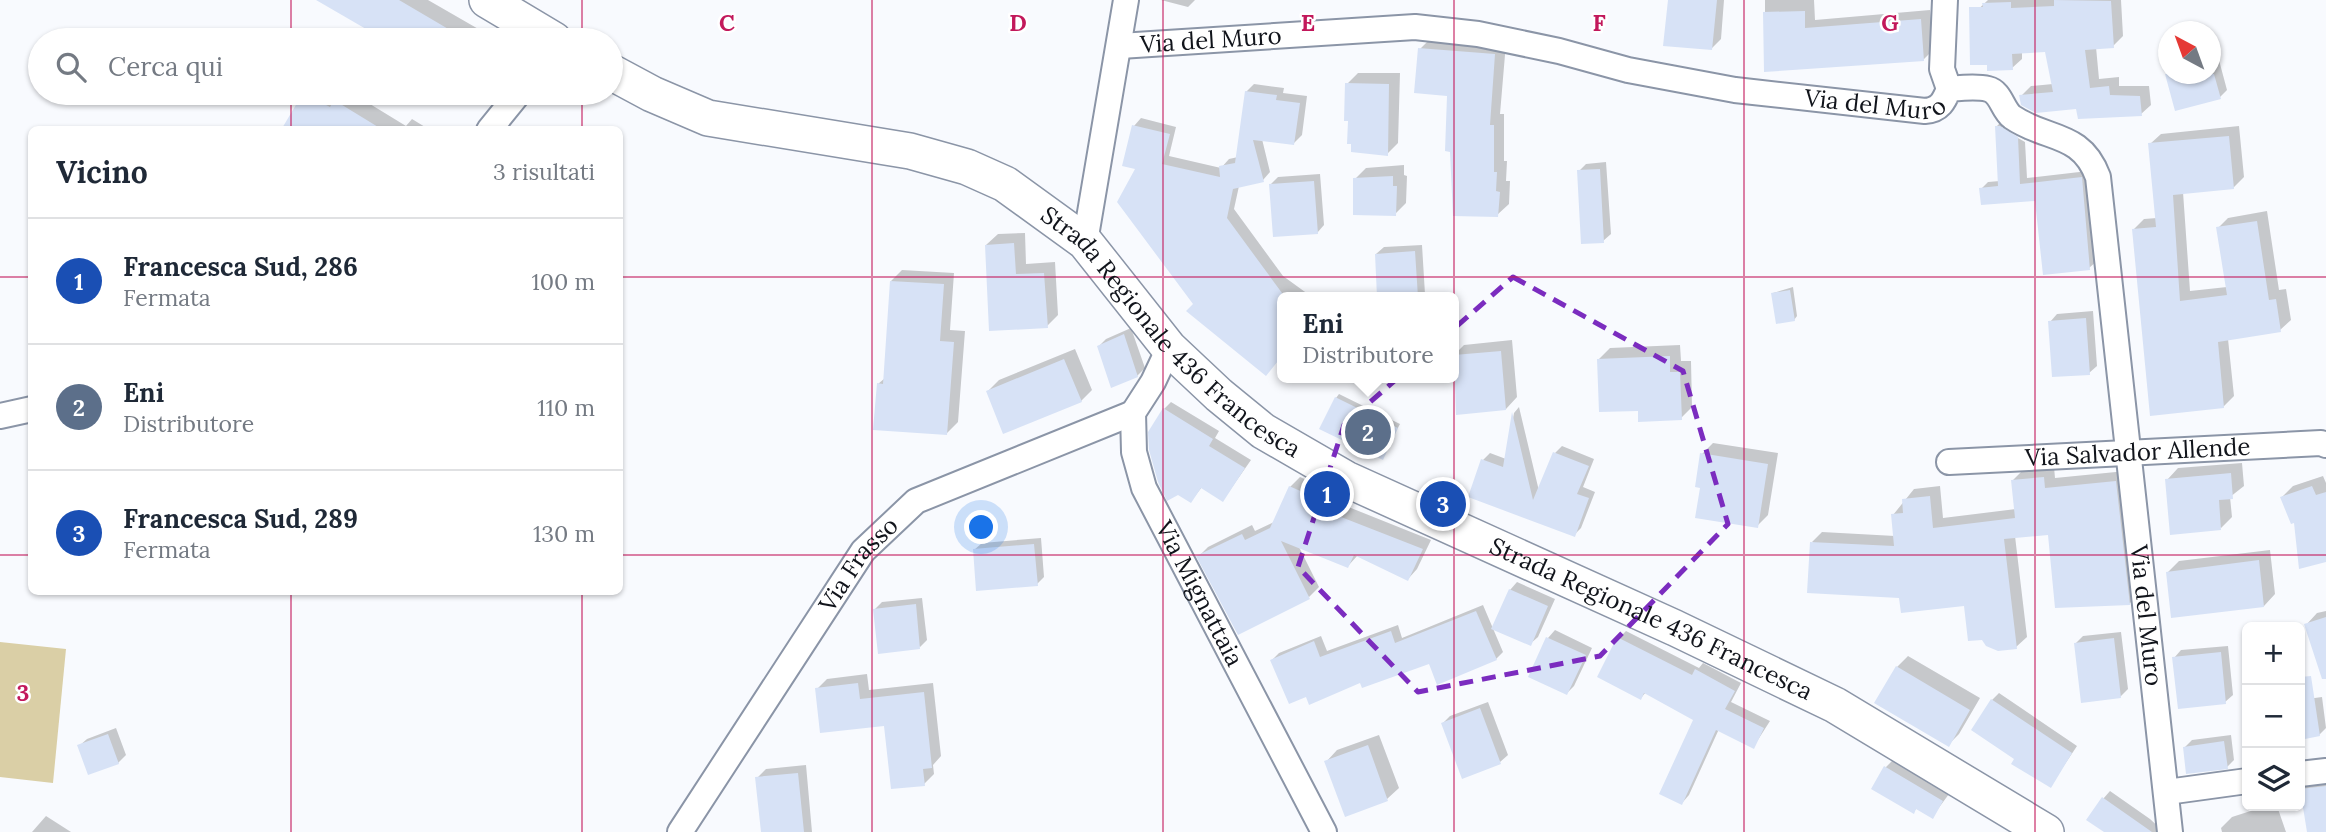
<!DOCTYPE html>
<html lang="it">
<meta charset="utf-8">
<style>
:root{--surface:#fff;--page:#f6f6f7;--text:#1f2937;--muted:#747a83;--line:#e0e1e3;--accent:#ea580c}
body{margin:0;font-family:Lora,serif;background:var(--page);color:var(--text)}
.controls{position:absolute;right:21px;bottom:21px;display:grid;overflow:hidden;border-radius:10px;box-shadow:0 2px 5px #0004}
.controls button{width:63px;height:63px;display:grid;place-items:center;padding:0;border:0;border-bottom:2px solid var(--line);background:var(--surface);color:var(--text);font:35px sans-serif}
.compass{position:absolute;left:2158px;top:21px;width:63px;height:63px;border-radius:50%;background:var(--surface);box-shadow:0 2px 5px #0004;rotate:319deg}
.you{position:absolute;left:982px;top:528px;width:24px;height:24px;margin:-18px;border:5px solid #fff;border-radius:50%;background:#1a73e8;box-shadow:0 0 0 10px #1a73e833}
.badge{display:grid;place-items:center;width:46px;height:46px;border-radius:50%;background:var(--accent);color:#fff;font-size:23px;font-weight:700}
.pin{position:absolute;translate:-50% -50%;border:4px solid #fff;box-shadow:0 2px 7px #0006}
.popup{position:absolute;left:1277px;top:292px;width:182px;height:91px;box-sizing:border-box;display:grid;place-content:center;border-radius:10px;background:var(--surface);filter:drop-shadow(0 2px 5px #0005);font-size:23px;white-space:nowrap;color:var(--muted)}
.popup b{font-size:26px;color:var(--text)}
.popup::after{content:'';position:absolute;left:50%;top:100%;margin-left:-14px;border:14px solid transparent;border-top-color:var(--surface)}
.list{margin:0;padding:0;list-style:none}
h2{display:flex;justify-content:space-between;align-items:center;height:91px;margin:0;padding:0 28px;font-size:30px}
h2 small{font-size:23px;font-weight:400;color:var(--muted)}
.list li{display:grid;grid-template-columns:46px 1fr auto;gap:21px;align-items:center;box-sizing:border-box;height:126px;padding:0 28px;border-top:2px solid var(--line)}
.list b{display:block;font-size:26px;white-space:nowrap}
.list p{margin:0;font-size:23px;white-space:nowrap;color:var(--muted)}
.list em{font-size:23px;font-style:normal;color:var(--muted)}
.icon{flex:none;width:38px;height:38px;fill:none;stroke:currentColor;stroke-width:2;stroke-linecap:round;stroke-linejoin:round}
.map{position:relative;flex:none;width:2326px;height:832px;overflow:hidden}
.search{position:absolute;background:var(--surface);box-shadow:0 2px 5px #0004;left:28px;top:28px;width:595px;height:77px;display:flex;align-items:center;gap:18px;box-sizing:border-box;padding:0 24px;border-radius:38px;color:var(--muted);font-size:26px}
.panel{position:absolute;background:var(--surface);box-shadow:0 2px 5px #0004;left:28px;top:126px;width:595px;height:469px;border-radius:10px}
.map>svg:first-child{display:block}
.green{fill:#dacfa6}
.shadow{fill:#0003}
.building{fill:#d7e2f6}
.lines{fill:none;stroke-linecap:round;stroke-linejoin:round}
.street-casing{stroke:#8b95a7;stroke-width:28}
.secondary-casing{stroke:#8b95a7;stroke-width:38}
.street{stroke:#fff;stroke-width:24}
.secondary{stroke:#fff;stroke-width:35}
.marked{fill:none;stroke:#7b2cbf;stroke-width:5;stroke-dasharray:14 9;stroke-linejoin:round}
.grid{fill:none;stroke:#c2185b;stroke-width:2;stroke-opacity:0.55}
.labels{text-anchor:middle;stroke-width:5;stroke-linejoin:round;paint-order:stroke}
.street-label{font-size:24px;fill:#11141b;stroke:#fff}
.grid-label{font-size:23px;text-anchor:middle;font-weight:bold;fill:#c2185b;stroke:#fff;stroke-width:5;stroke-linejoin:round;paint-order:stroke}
</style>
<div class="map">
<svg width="2326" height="832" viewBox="0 0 2326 832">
<rect width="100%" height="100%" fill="#f8fafe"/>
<path class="green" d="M0,642L66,649L53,783L0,777Z"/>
<path class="shadow" d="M343,0H428L494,38L389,40L337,10Z
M1161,0H1195L1188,7Z
M1670,0H1724L1721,39L1711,49Z
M1765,0H1814L1815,20L1930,10L1933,50L1923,60L1765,70Z
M1988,0H2121L2123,36L2113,46L2096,47L2099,79L2119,77V86H2149L2151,105L2141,114L2078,108L2021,96L2031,86L2053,84L2047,50L2022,52V59L2012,68L1971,16Z
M1431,38L1506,43L1500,114H1504V161H1507L1506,181H1510L1509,204L1497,215L1449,94L1420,49Z
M2216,49L2227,90L2220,97L2176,109L2166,68L2168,65V74H2210V51Z
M1358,73H1400L1398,143L1387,154L1347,84Z
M1254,84L1284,88L1283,93L1307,96L1302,135L1294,143L1262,139L1270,172L1263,180L1239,186L1234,209L1283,276L1312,297H1282V355L1273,366L1195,304L1138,168L1134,126L1141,118L1176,127L1169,156L1221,168L1229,159L1238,157L1246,92Z
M305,93H336L341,96L352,93L406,126L412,119L430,130H295L286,124Z
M2004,119L2024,130L2025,140L2002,125V129L2025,142L2027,178L2088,171L2097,261L2089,268L2036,199L1981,189L1988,182L2000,181L1996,127Z
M2239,126L2244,177L2233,188L2183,192L2190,291L2227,287L2218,228L2228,218L2267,211L2279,290L2286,289L2291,320L2280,330L2228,339L2234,396L2223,407L2134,229L2144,219L2157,218L2150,144L2161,134Z
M1606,162L1611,234L1603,241L1579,171L1586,164Z
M1404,165V175L1407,176L1406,203L1395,214L1355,179L1366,168Z
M1320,174L1324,225L1317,233L1270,185L1278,177Z
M1025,233L1026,264L1055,262L1058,315L1047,326L986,245L998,234Z
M1422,245L1425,294L1422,297H1379L1376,254L1384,247Z
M902,270L954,273L950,330L965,331L958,422L947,433L878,384L885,378L891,281Z
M1793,287L1797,316L1794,320L1773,293Z
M2093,311L2097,366L2089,373L2050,322L2057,314Z
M1131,328L1145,368L1137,376L1099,346L1106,339Z
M1512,340L1517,397L1506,409L1457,413L1454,355L1464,345Z
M1680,345L1681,361H1691L1692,407L1681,418L1640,409L1599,359L1610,348Z
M1075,349L1092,390L1081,401L988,391L999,380Z
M1339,394L1400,424L1382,458L1336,398Z
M1171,402L1219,431L1215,438L1251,460L1223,500L1202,487L1191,501L1164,409Z
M1519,407L1539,491L1555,453L1562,446L1594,459L1583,487L1595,492L1581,528L1574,535L1483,460L1490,453L1506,459L1514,413Z
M1713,443L1778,453L1768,515L1757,526L1702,486V454Z
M2242,463L2244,486L2230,497L2232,517L2221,528L2167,480L2178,468Z
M2054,467L2055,478L2126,471L2140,593L2129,604L2050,533L2015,536L2027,637L2016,647L1966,604L1901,597L1812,542L1822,532L1895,536L1893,515L1914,489L1940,486L1943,518L2016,509L2013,480L2023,470Z
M2323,476L2326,483V558L2282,497L2293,486Z
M1300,477L1330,490L1326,498L1431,540L1417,569L1408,579L1358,555L1348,566L1298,545L1319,587L1309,597L1199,556L1208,547L1252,525L1255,531L1274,522L1290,487Z
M1041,538L1044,577L1037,584L974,550L982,543Z
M2270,550L2275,594L2264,606L2168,572L2179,561Z
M1517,582L1555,599L1538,637L1530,644L1510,590Z
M922,598L927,640L920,647L875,609L882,602Z
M1483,605L1503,652L1496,659L1430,662L1307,695L1272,660L1279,653L1321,636L1327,651L1398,625L1402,638Z
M2326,611V675L2306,625L2317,613Z
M1555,630L1592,648L1574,686L1567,693L1530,676L1548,638Z
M1626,631L1699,668L1703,663L1741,683L1731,702L1770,721L1754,746L1719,729L1689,795L1682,803L1696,719L1646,692L1641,698L1619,638Z
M2121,632L2128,689L2120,697L2075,644L2083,636Z
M2228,646L2233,695L2225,702L2174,658L2181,650Z
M1908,656L1980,698L1959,734L1948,745L1897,667Z
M867,674L869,690L933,683L941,756L933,765L934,774L924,784L885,724L817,689L827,679Z
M1999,693L2077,746L2051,785L2017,758L1992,700Z
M2322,697L2326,728L2319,735L2300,738V700Z
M1488,702L1508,755L1500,762L1443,723L1450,716Z
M116,728L126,755L118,763L79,746L87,739Z
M1379,735L1399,788L1387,799L1346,815L1326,762L1337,750Z
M2231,735L2234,760L2227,767L2185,747L2192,740Z
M1893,760L1949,794L1932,817L1917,808L1913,812L1885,768Z
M806,765L812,832H762L757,778L766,769Z
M2326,775V832H2309L2300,789L2312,777Z
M2110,791L2150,819L2164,832H2107L2103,799Z
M2266,806H2277L2286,832H2222L2221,828L2232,817Z
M46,816L71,832H32Z"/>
<path class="building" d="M316,0H399L467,40H385Z
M1668,0H1717L1712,50L1663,46Z
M2054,0L2111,1L2114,48L2085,50L2090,88L2109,86L2110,95L2140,96L2142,116L2078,119L2076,109L2036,113L2021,105L2019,95L2053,92L2045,52L2012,54L2013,70L1987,71V65H1970L1969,7H1983L1982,3L2011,2V8L2054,6Z
M1805,11V28L1921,19L1924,61L1764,72L1763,12Z
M1418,48L1495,54L1490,125H1494V172H1497L1496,191L1500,192L1498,217L1453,216L1450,152L1445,151L1447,96L1414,93Z
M2165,74H2214L2221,99L2175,111Z
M1345,83L1389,84L1388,156L1351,152V144H1347L1348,121H1344Z
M1245,91L1277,95L1276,100L1300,103L1294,145L1253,140L1264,182L1233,189L1227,218L1282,293V356L1266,376L1186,311L1193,304L1117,202L1135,169L1122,166L1132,125L1170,134L1162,164L1220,177L1219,166L1235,163Z
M303,93L330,107L334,100L383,130H281Z
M1995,126H2000L2018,137L2020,184L2082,177L2090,270L2043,275L2035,201L1981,205L1979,188L1998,186Z
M2229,136L2234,189L2173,195L2180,301L2227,295L2216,227L2257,221L2269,300L2276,299L2281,332L2218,342L2224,408L2150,416L2132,229L2156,227L2148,143Z
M1600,169L1604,243L1581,244L1577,170Z
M1393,176V186H1397L1396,216L1353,215V178Z
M1314,181L1318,234L1273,237L1269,184Z
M1014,243L1016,274L1044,273L1048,328L989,331L985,245Z
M1415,251L1418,297H1377L1375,254Z
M890,281L944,284L940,341L954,342L947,435L873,430L877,383L883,384Z
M1790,290L1795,321L1776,324L1771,293Z
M2086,318L2090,375L2052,377L2048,321Z
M1124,334L1138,377L1111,388L1097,346Z
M1501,351L1506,410L1456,415L1454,355Z
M1670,356V372H1680L1682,420L1638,422V411L1599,412L1597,359Z
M1064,359L1082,402L1003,434L986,391Z
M1335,397L1398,428L1383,460L1319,429Z
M1163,408L1213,439L1209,446L1245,468L1223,502L1201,488L1191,503L1178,495L1167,501L1158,482L1149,450L1148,432Z
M1512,412L1533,500L1553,452L1589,466L1577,494L1589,498L1575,537L1468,497L1481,459L1503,467Z
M1700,453L1768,464L1758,528L1695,518L1700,488L1695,487Z
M2231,473L2233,499L2219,500L2221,530L2170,535L2165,479Z
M2044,477L2045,488L2116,481L2130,605L2055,608L2048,535L2004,539L2017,649L1998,651L1986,646L1982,640L1968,641L1964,606L1901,613L1899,598L1807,593L1810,542L1894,546L1891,514L1903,513L1902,499L1930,496L1933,528L2015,518L2011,480Z
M1289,486L1321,500L1318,508L1423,549L1408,581L1354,555L1348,568L1281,541L1310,599L1238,635L1196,556L1242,534L1245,540L1270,528Z
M2312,486L2316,495L2326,492V562L2299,569L2294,523L2291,524L2280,497Z
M1034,544L1038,586L976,591L973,549Z
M2259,560L2264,607L2171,618L2166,572Z
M1509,589L1548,606L1531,646L1491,629Z
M916,604L920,649L878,654L873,609Z
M1476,611L1497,660L1437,685L1429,664L1362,688L1360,683L1309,705L1306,697L1289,704L1270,660L1314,641L1320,657L1391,631L1395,643Z
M2326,617V679H2322L2304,624Z
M1546,637L1586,655L1567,695L1528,677Z
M1617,637L1692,675L1695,669L1735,691L1725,709L1764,728L1754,749L1716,730L1682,805L1659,794L1693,720L1644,693L1641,700L1597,677Z
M2114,638L2121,698L2081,703L2074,643Z
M2221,652L2226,704L2178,709L2172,657Z
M1896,666L1970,710L1949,747L1874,703Z
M2311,676L2320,736L2300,740V677Z
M858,683L860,699L924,692L932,768L923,769L925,786L891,789L884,726L820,733L815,688Z
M1991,699L2072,753L2051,788L2011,764L2014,759L1971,730Z
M1480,708L1501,764L1462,779L1441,723Z
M108,734L119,764L88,775L77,745Z
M2224,741L2228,769L2186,774L2183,747Z
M1368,745L1388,801L1345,817L1324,761Z
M1884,766L1943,801L1933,819L1916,809L1914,814L1871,789Z
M798,773L804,832H761L755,777Z
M2326,786V832H2307L2300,789Z
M2102,797L2152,832H2104L2086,820Z"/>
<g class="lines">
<g class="street-casing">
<g id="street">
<path d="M1945,0L1942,69L1949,89"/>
<path id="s1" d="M1120,46L1415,27L1478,34L1559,51L1628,70L1735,90L1925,111C1940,110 1944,101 1949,89C1961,88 1976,86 1988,89C2001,92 2002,109 2012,117C2047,141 2081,131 2098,177L2170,832"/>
<path d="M489,130L519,93"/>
<path d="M1085,242L1126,0"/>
<path id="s2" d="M1169,348L1153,382L1133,413L1134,452L1144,488L1324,832"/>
<path d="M0,416L32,409"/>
<path id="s3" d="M1949,462L2321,443L2326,445"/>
<path d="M2300,774L2326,771"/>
<path d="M2167,792L2247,781"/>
<path id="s4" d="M680,832L863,551L916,501L1133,413"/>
</g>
</g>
<g class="secondary-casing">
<g id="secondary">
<path d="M487,0L554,40"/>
<path id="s5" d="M611,72L652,94L708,118L910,151L967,167L1005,184L1085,242L1169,348L1219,395L1263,431L1346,479L1675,628L1835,705L2046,832"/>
</g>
</g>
<use href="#street" class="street"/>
<use href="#secondary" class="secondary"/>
</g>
<path class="marked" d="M1513,277L1683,371L1728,524L1600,656L1418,692L1298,567L1344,425Z"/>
<path class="grid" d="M291,0V40M582,0V40M872,0V832M1163,0V832M1454,0V832M1744,0V832M2035,0V832M291,93V130M582,93V130M0,277H32M620,277H2326M0,555H32M620,555H2326M291,592V832M582,592V832"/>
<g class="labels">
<g class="street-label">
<text dy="8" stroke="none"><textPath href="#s1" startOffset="91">Via del Muro</textPath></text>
<text dy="8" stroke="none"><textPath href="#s1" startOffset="763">Via del Muro</textPath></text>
<text dy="8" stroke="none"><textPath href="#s5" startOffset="637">Strada Regionale 436 Francesca</textPath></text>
<text dy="8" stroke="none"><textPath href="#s3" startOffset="189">Via Salvador Allende</textPath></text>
<text dy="8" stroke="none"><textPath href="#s4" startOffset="322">Via Frasso</textPath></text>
<text dy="8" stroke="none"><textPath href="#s2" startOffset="270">Via Mignattaia</textPath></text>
<text dy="8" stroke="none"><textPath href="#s1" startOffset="1475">Via del Muro</textPath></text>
<text dy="8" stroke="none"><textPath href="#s5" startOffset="1204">Strada Regionale 436 Francesca</textPath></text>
</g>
</g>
<g class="grid-label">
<text x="727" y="31">C</text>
<text x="1018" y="31">D</text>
<text x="1308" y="31">E</text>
<text x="1599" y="31">F</text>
<text x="1890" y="31">G</text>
<text x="23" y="701">3</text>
</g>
</svg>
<div class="controls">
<button>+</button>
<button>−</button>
<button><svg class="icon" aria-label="layers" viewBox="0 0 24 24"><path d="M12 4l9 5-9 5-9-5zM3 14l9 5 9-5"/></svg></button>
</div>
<svg class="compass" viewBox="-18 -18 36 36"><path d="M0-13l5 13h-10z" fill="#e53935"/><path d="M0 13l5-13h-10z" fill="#747a83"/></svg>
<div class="you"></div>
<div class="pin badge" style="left:1327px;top:494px;background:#1a4fb4">1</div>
<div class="pin badge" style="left:1368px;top:432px;background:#5c6f8a">2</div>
<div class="popup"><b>Eni</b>Distributore</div>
<div class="pin badge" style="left:1443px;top:504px;background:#1a4fb4">3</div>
<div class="search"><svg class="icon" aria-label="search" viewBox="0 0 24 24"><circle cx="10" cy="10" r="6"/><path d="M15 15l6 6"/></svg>Cerca qui</div>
<section class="panel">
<h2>Vicino<small>3 risultati</small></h2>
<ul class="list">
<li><span class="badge" style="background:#1a4fb4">1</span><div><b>Francesca Sud, 286</b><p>Fermata</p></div><em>100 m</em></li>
<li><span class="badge" style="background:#5c6f8a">2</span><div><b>Eni</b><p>Distributore</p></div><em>110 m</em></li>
<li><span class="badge" style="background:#1a4fb4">3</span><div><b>Francesca Sud, 289</b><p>Fermata</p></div><em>130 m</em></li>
</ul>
</section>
</div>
